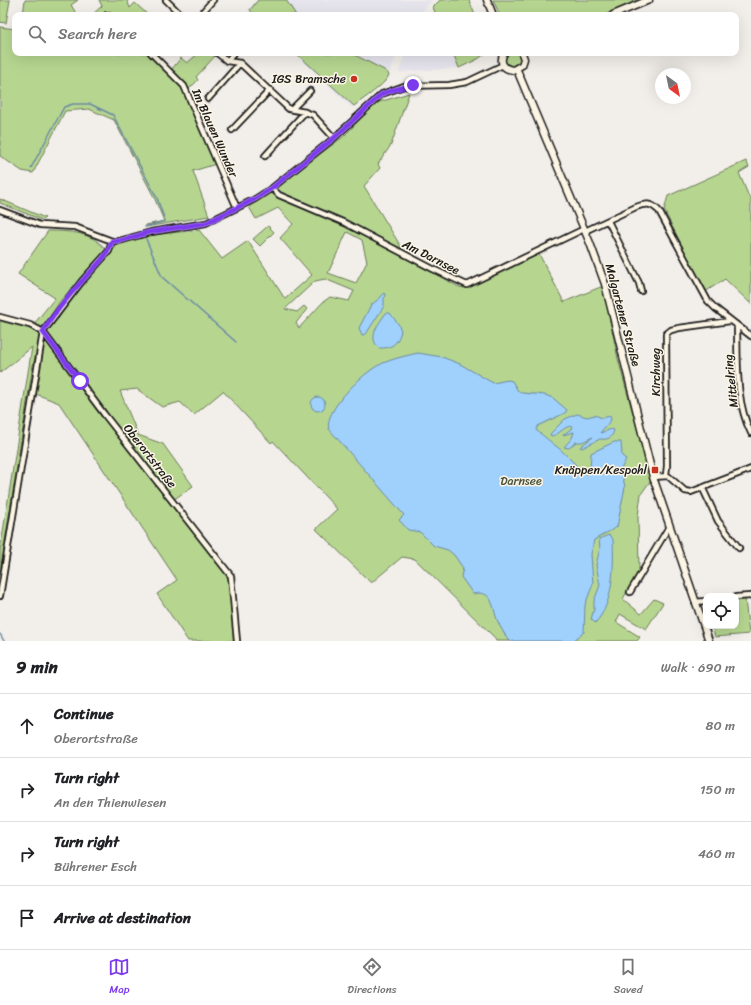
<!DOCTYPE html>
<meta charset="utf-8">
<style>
:root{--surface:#fff;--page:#f2f2f2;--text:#202124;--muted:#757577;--line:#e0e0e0;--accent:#7c3aed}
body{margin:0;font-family:Sriracha,sans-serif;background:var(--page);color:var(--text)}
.controls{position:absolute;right:12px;bottom:12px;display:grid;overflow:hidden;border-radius:8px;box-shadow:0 4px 16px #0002}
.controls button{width:36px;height:36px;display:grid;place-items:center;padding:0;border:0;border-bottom:1px solid var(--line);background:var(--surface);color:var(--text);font:20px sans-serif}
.compass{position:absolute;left:655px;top:68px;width:36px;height:36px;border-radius:50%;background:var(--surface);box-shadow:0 4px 16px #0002;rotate:147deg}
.stop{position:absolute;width:12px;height:12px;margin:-9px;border:3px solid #7c3aed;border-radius:50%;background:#fff}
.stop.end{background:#7c3aed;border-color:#fff;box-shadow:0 1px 4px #0008}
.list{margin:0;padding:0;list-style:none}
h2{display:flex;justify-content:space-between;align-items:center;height:52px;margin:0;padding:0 16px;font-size:17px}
h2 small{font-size:13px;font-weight:400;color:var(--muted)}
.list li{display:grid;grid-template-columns:26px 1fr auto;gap:12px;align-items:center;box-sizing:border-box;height:64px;padding:0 16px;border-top:1px solid var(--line)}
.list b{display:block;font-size:15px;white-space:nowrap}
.list p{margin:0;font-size:13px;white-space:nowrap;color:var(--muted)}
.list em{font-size:13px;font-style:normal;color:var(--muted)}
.icon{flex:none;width:22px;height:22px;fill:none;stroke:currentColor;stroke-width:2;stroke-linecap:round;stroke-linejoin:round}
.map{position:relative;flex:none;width:751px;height:641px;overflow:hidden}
.search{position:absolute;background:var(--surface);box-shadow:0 4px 16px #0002;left:12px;right:12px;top:12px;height:44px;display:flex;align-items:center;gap:10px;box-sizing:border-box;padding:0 14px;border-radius:8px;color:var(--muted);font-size:15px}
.sheet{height:308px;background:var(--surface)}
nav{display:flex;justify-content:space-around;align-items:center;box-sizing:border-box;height:56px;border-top:1px solid var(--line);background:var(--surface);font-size:11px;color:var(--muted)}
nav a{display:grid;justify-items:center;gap:2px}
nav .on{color:var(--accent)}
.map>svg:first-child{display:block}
.built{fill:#e6e5ee}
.green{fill:#b6d690;stroke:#697956;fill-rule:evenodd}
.water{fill:#a0d1fd;stroke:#6b89a3}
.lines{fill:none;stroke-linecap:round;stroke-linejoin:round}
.stream{stroke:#6b89a3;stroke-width:1.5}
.street-casing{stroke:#1c1c1c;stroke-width:8}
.secondary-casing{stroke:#1c1c1c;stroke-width:9}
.street{stroke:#fcf5e5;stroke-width:4.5}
.secondary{stroke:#fcf5e5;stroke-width:6}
.route{stroke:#7c3aed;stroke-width:5}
.poi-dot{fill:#c8321e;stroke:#fcf5e5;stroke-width:1.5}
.labels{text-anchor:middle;stroke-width:3;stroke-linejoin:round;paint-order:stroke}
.poi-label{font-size:12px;fill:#1c1c1c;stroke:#fcf5e5;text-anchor:end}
.street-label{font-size:12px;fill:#1c1c1c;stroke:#fcf5e5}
.park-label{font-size:12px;fill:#4a543f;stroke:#fcf5e5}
</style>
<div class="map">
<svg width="751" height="641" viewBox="0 0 751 641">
<rect width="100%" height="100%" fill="#f2eee9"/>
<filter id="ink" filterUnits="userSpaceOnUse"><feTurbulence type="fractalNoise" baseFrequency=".025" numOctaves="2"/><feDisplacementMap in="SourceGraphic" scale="8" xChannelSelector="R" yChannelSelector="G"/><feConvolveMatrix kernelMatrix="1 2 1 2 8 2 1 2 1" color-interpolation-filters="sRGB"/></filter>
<g filter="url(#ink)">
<path class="built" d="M256,0H432L420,15H253L248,10Z
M294,53H397L386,82L374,89L352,108Z
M405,53H453L459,68L399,72Z"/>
<path class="green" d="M0,0H10L6,23L0,22Z
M25,0H78L71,5L77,15H23Z
M99,0H127L130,8L135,3L148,15H92L102,6Z
M258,0H286L296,15H255L250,10Z
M440,0H469L475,15H436L433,7Z
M493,0H638L604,15H500Z
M0,27L15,29V53H147L175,80L183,90L216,164L193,171L209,216L146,227V225L164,221L154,197L114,120L89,109L65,111L33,173L22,171L0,156Z
M505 60a8 8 0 1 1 16 0a8 8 0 1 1-16 0Z
M199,53H212L215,56L196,77L198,80L189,89L171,70L181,58L187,63Z
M296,53H351L386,71L389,75C384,86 364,98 354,106Z
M453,53H486L478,59L459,68Z
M409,93L391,145L378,164L380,168L364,186L409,260L459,287L466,288L539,254L564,302L603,286L618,359L651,480L641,494L638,516L639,570L623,599L641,614L654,599L663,603L646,629L620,614L616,622L640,637L637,641H496L494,637L415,559L402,557L371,583L316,529L337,509L273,441L271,443L223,391L194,415L180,402L162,407L137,389L120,391L138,435L163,444L193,486L173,500L231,576L239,641H188L157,594L177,580L59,403L36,394L45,338L47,330L55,319H58C65,307 111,248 120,244C144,234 173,233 199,230L222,259L248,241L285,299L312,275L280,238L293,224L278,208L256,219L249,207L343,137L376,103ZM347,232L362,240L367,262L356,283L328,273ZM325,279L354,291L349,301L330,297L323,302L299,328L296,323L307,309L304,306L297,312L285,309L315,281Z
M746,161L749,167L739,173L749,197H751V304L725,279L705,292L664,210L668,196Z
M0,199L45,218L42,220L0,203Z
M268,226L274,232L260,246L253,239Z
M48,231C69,231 93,232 106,250L60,301L43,327L34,324L55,298L18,274Z
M0,321L30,329L39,335L40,339L33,365L0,572V551L32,347L0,373Z
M745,599L749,634L715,637L712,626H736V600Z"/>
<path class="water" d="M384,293L386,296L384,298V306L366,334L362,335L359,328L371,305L380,298Z
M386,313H390L399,325L401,331C398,343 392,349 379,348C367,337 379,323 386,313Z
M418,353L442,357L460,364L493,383L508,380L512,381L518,391L522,393L545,395L553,398L567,410L565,413L538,426L536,430L561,450L584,473L588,474L590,471L591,453L614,442H621L622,456L626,459L621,469L625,487L617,527L594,540L591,554L593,584L585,605L584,632L573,641H510C505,636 501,628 498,622C492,608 494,589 473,594L461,577L463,568L454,555L448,550L434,546L420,532L408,530L399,520L404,515L329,429C323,411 363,373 379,365C391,359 405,356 418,353Z
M311 404a7 7 0 1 1 14 0a7 7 0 1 1-14 0Z
M577,414L587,417L595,415L602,418L610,416L611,420L600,433L612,429L614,430C612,438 608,440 600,439L582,448L580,447L593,437L582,442H576L569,448L564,447L572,438L574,432L563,435L572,428L571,426C563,427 559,435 551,436L550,434L565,419Z
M609,535L613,539C614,565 614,604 595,623L591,619L594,609V601L600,585L596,565L600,548L599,539Z"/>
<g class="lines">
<path class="stream" d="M31,168L64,107L73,104H90L113,115L157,198L165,221L145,227
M146,239L162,277L236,342
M0,634L4,641"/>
<g class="street-casing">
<path id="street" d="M166,0L181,15
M107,15H108
M200,15L213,0
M151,53L184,86L237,208
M217,53L227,61L240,63L289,109L305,112L313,115L334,138
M227,61L234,53
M208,99L240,63
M293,108L310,91
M232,130L270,90
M265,156L305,112
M272,188L279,195L345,223L433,269L467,285L584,229
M0,210L40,225L75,227L112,241H119L151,232L206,223L255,199L272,188L334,138L382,94L404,86L449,85L467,82L503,65
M608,221L639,283L641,291
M585,231L636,207C646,203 651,203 659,211L708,301L715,308L751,336
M0,317L30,325L43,332L104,414L231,576L237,641
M737,326C738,361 735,401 751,433
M666,475L667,466L666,334L671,330L679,328L730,321
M653,477L668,476L685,491L691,492L751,469
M703,489L718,521L739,548
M630,592L667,530L670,528
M0,596L43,332L82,281L109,251L112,241
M736,597L751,596
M695,602L706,601"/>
</g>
<g class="secondary-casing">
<path id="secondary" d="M487,0L493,15
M613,15L649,0
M504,53C499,62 503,69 513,70L522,65L524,59L522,53
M517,70L590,243L605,284L653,477L709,641"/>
</g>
<use href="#street" class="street"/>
<use href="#secondary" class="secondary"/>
</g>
</g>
<g class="lines" filter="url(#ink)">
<path class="route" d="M80,381L43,332C54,313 68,296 83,280C94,267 108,257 112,241H120L150,232L206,223L255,199L272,188L334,138L382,94L393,90L413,85"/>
</g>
<g class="poi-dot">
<circle cx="354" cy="79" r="4"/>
<rect x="651" y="466" width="8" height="8" rx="2"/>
</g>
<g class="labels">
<g class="poi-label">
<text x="346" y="83">IGS Bramsche</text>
<text x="647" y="474">Knäppen/Kespohl</text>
</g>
<g class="street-label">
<text transform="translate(215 133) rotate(66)" y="4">Im Blauen Wunder</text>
<text transform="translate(431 257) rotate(27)" y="4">Am Darnsee</text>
<text transform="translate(623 315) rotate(75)" y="4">Malgartener Straße</text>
<text transform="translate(656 372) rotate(-90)" y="4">Kirchweg</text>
<text transform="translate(731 381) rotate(-96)" y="4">Mittelring</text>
<text transform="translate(150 456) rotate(52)" y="4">Oberortstraße</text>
</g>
<g class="park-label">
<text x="521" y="485">Darnsee</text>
</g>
</g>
</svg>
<div class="controls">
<button><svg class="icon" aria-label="locate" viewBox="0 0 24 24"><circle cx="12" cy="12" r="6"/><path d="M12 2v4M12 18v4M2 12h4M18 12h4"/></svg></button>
</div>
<svg class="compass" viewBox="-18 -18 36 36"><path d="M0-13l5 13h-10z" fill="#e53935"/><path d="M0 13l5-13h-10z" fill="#757577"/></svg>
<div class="stop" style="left:80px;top:381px"></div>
<div class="stop end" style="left:413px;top:85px"></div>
<div class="search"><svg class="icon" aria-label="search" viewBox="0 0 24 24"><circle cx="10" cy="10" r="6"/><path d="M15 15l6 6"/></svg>Search here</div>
</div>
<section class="sheet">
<h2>9 min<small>Walk · 690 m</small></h2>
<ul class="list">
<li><svg class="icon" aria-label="ahead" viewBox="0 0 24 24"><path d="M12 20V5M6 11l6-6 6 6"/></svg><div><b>Continue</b><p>Oberortstraße</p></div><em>80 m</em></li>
<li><svg class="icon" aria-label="right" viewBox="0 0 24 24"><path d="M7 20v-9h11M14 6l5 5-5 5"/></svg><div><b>Turn right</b><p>An den Thienwiesen</p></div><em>150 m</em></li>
<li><svg class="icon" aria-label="right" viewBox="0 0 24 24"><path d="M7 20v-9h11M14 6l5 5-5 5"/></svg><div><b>Turn right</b><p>Bührener Esch</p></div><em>460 m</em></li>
<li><svg class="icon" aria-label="arrive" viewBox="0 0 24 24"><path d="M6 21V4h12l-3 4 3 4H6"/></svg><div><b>Arrive at destination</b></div></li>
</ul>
</section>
<nav>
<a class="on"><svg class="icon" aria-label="map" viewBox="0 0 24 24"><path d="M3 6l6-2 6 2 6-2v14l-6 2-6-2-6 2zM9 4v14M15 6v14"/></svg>Map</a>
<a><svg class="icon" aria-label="directions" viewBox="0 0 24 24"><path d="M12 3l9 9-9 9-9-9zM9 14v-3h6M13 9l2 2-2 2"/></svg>Directions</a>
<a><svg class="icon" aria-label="saved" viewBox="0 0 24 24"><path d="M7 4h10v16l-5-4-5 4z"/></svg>Saved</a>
</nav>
